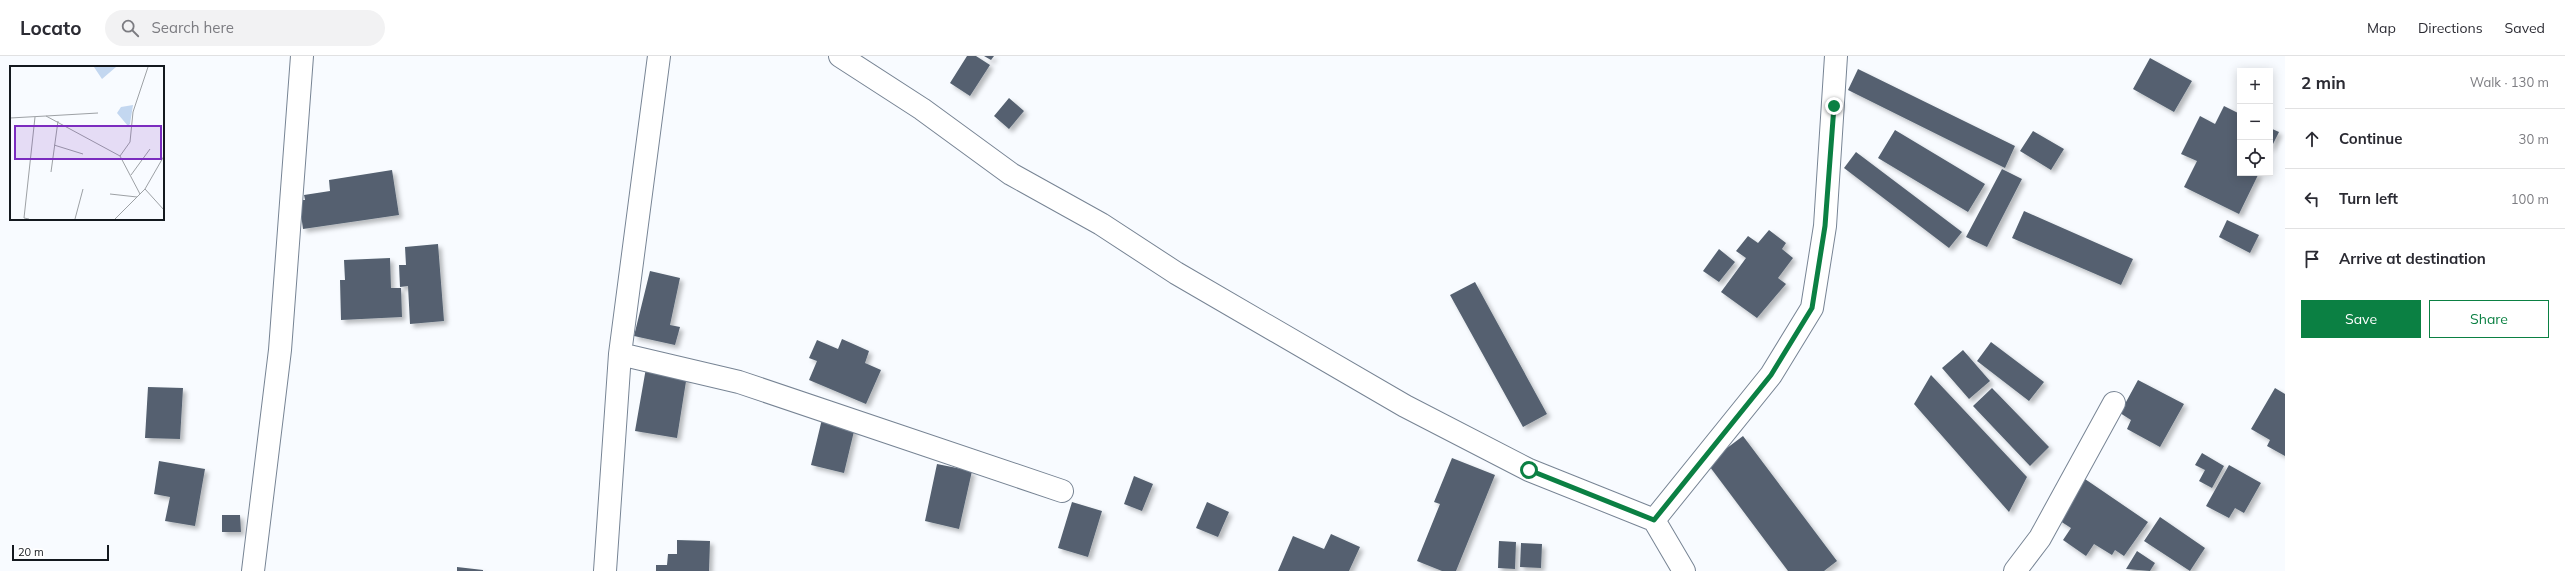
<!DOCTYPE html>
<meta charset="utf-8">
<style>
:root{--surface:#fff;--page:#f2f2f3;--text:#2b2b33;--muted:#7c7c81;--line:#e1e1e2;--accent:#0b8043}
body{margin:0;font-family:Mulish,sans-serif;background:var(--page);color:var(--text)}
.controls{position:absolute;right:12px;top:12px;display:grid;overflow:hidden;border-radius:0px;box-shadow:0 2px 10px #0003}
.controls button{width:36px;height:36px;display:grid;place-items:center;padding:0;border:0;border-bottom:1px solid var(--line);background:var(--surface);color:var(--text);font:20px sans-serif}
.scale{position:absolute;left:12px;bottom:10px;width:97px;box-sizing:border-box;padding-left:4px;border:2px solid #14191f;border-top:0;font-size:11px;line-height:14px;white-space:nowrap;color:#14191f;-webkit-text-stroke:3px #fff;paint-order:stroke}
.stop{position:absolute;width:12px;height:12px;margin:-9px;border:3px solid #0b8043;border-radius:50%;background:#fff}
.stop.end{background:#0b8043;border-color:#fff;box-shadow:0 1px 4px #0008}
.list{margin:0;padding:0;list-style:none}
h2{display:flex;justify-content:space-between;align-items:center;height:52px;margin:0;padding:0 16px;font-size:17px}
h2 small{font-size:13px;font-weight:400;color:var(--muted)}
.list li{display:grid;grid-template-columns:26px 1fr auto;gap:12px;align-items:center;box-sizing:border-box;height:60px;padding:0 16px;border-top:1px solid var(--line)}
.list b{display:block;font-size:15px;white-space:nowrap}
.list em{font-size:13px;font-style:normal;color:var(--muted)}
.actions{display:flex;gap:8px;padding:12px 16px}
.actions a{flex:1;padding:9px 0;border:1px solid var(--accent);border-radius:0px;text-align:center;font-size:14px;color:var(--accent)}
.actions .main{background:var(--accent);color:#fff}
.icon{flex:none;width:22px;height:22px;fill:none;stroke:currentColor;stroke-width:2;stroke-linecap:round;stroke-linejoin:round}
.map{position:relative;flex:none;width:2285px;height:515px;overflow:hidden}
header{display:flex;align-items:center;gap:24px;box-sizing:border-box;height:56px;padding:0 20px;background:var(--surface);border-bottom:1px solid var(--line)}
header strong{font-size:19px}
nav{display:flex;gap:22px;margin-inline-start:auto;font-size:14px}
.search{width:280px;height:36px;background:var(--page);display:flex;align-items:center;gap:10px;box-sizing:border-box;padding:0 14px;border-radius:22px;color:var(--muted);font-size:15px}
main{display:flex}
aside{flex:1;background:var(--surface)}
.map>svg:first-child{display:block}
.building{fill:#546170;filter:url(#shadow)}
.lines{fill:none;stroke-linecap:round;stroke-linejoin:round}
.street-casing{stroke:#778494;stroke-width:24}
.street{stroke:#fff;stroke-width:22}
.route{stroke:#0b8043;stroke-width:5}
.inset-road{fill:none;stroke:#9da1a5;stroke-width:1}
.view{fill:#7b2cbf;fill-opacity:0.15;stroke:#7b2cbf;stroke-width:2}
.inset-edge{fill:none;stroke:#14191f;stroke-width:2}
</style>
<header>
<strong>Locato</strong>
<div class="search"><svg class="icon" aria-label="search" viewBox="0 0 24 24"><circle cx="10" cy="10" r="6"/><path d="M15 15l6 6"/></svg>Search here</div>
<nav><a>Map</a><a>Directions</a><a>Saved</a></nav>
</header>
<main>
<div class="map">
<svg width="2285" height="515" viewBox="0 0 2285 515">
<defs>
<filter id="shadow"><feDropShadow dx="3.5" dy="3.5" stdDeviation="2" flood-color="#0004"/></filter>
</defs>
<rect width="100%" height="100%" fill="#f8fbff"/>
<path class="building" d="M967,0H976L990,9L970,40L950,27Z
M984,0H994L991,4Z
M2150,2L2192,25L2174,56L2133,33Z
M1858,13L2015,90L2005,112L1848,34Z
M1009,42L1024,55L1009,73L994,60Z
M2224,50L2240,58V117H2259L2239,158L2184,131L2197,105L2181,98L2200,60L2215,68Z
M2270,72L2279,76L2270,94Z
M1895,74L1985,128L1968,156L1878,102Z
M2033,75L2064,93L2051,114L2020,95Z
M1856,96L1962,176L1949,192L1844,112Z
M2002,113L2022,123L1987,191L1966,181Z
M392,114L399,159L303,173L299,144H305L304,139L330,135L329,124Z
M2024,155L2133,203L2121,229L2012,182Z
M2227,164L2259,179L2250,197L2219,181Z
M1769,174L1786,187L1782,193L1793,202L1778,222L1786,228L1757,262L1721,236L1746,202L1736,195L1748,180L1758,187Z
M438,188L444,265L410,268L408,230L400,231L399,209H406L405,191Z
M1719,193L1735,206L1719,226L1703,215Z
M390,202L391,232H401L402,261L341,264L340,224H345L344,204Z
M650,215L680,222L670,269L680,271L675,289L634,280Z
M1475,226L1547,358L1523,371L1450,239Z
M842,283L869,295L865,307L881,314L866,348L809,324L817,305L809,302L817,284L838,293Z
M1991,286L2044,326L2029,345L1977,305Z
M1963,294L1990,325L1969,343L1942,312Z
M646,312L687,319L677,382L635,375Z
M1931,319L2027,421L2009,456L1914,348Z
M2138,324L2184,348L2160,391L2127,373L2131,364L2120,357Z
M148,331L183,332L180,383L145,382Z
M1992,332L2049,391L2030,410L1973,350Z
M2275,332L2285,338V400L2267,390L2270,384L2251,373Z
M822,363L855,371L844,417L811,409Z
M1743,380L1837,505L1824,515H1788L1707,407Z
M2202,397L2224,410L2212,432L2199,425L2205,414L2195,409Z
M1452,402L1495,419L1456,515H1442L1417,505L1440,448L1434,446Z
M159,405L205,413L195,470L165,465L170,441L154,438Z
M937,408L972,415L959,473L925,465Z
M2229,409L2261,427L2244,457L2235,452L2229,462L2206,450Z
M1134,420L1153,428L1142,455L1124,448Z
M2085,423L2148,466L2124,500L2115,494L2112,499L2094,488L2086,500L2063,484L2071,472L2057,463Z
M1072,446L1102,455L1088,501L1058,492Z
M1207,446L1229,456L1218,481L1196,472Z
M222,459H240L241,476H222Z
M2160,461L2205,492L2190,515L2144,485Z
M1331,478L1360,491L1349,515H1278L1293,480L1324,493Z
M677,484L710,485L709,515H656V509H667L668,498H677Z
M1499,485L1516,486L1515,513L1498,512Z
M1521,487L1542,488L1541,512L1520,511Z
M2137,495L2155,507L2150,515L2126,513Z
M457,511L483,514V515H457Z"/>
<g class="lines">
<g class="street-casing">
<path id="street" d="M840,0L922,53L1011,118L1101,168L1176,217L1405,350L1529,414L1654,464L1684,515
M620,298L739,326L1062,435
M1654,464L1771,319L1812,252L1825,170L1836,0
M253,515L280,294L302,0
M605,515L620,298L659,0
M2015,515L2040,482L2114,347"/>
</g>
<use href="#street" class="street"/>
</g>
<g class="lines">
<path class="route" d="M1529,414L1654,464L1771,319L1812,252L1825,170L1834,50"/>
</g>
<g transform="translate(10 10)">
<rect width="154" height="154" fill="#f8fbff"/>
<path d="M84,1H106L92,13ZM123,39L120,58L118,60L107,47L111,41Z" fill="#c3d7f0"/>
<path class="inset-road" d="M36,50L88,47M0,52L36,50L110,90L130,128M44,79L73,88M110,90L120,76L123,46L138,1M41,106L48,55M121,109L140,83M135,123L154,144M100,128L127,131M19,153L14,152L25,51M65,153L73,123M105,153L135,123L154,90"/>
<path class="view" d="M5,60H151V93H5Z"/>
<rect width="154" height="154" class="inset-edge"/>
</g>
</svg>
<div class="controls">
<button>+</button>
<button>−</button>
<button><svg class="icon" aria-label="locate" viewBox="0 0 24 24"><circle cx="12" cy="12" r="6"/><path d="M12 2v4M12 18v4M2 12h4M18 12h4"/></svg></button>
</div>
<div class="scale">20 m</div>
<div class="stop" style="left:1529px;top:414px"></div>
<div class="stop end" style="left:1834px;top:50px"></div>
</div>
<aside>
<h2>2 min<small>Walk · 130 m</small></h2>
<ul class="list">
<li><svg class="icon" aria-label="ahead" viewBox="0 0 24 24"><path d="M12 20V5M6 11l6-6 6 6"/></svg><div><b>Continue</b></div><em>30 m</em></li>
<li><svg class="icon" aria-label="left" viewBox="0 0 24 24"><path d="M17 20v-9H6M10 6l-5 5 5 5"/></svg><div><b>Turn left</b></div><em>100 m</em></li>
<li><svg class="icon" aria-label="arrive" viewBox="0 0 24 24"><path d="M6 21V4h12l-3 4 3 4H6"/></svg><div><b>Arrive at destination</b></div></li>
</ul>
<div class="actions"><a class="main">Save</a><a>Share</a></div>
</aside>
</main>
